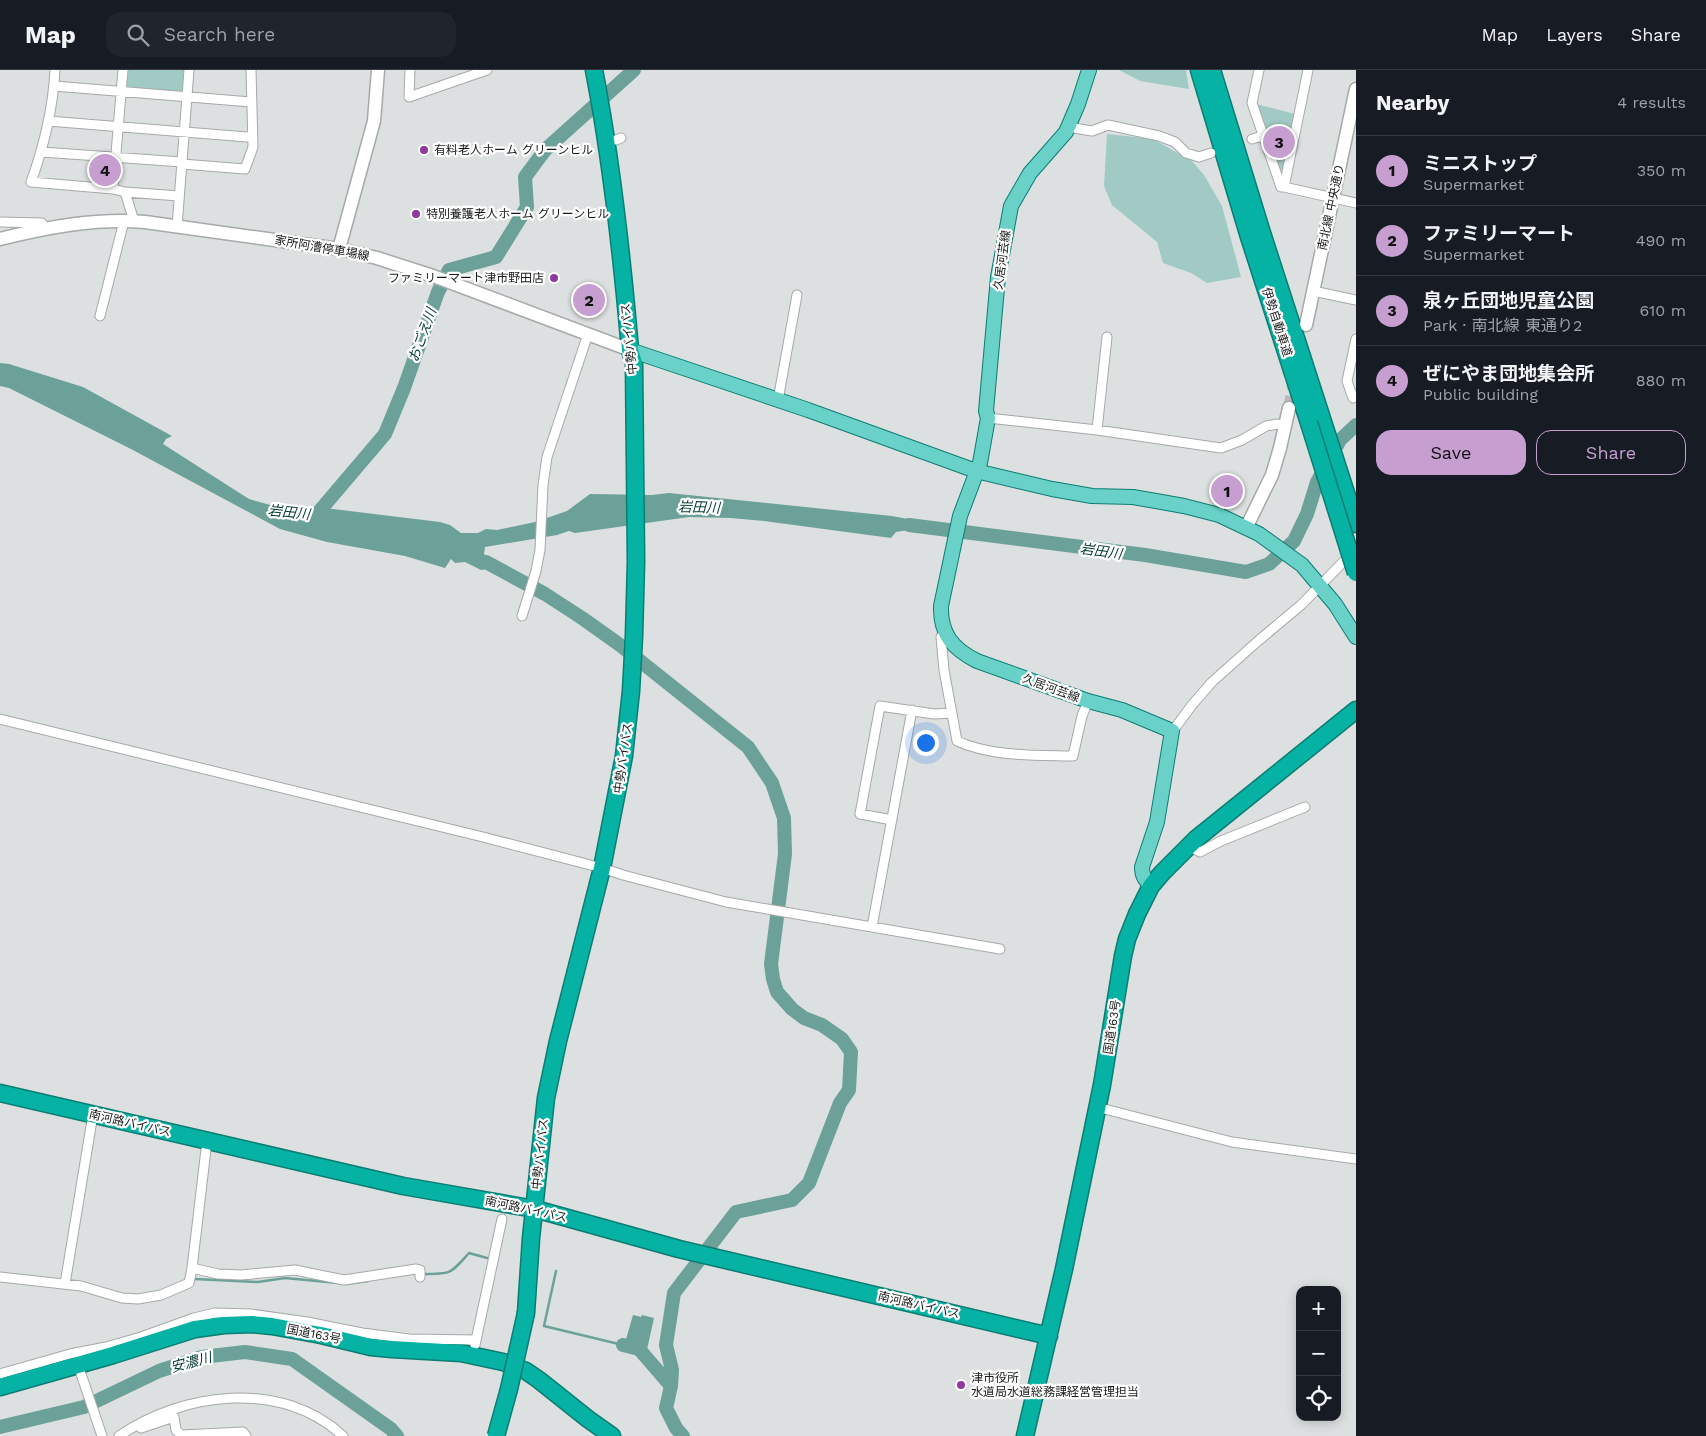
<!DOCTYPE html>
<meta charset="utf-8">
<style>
:root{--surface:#171b24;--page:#20242c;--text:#f1f3f6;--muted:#9ea1a6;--line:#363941;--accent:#c69ed0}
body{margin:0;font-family:"Work Sans","Noto Sans JP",sans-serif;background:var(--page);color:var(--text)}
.controls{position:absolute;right:15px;bottom:15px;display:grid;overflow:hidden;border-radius:10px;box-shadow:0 2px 12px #0003}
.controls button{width:45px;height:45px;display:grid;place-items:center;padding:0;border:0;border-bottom:1px solid var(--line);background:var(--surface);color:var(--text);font:25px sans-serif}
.you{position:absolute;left:925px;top:672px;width:18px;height:18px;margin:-12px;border:4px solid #fff;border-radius:50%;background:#1a73e8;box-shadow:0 0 0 8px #1a73e833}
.badge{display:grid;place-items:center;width:32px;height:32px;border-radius:50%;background:var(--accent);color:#111;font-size:16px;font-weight:700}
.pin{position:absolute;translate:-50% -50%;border:2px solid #fff;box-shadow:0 1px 5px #0006}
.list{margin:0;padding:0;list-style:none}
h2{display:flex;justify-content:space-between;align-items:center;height:65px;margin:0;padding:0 20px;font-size:21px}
h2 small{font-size:16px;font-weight:400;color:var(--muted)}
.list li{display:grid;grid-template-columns:32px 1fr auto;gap:15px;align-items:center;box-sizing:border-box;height:70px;padding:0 20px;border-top:1px solid var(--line)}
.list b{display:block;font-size:19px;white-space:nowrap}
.list p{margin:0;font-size:16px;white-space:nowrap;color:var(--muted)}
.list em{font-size:16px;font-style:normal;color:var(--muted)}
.actions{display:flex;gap:10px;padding:15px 20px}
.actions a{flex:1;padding:11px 0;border:1px solid var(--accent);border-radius:15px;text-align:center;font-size:18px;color:var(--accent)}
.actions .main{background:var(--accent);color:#111}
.icon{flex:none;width:28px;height:28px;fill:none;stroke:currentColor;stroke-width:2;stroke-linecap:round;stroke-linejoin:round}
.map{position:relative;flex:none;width:1356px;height:1366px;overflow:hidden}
header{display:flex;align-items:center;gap:30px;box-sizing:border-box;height:70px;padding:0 25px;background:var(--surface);border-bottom:1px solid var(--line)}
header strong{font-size:24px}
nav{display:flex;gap:28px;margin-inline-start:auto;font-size:18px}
.search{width:350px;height:45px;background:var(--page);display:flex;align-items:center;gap:12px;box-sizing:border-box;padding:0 18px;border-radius:15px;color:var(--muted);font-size:19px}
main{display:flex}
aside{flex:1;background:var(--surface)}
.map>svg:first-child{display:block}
.green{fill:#a0cac3}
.water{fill:#6ba199}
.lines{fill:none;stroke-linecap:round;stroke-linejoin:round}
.stream{stroke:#6ba199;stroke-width:2.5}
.river{stroke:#6ba199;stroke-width:14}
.secondary-tunnel{stroke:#b6b9b8;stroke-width:12;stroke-dasharray:12 6;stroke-linecap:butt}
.street-casing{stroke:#a5a9a8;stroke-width:11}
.secondary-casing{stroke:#a5a9a8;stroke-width:15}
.primary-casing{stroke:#0c7d73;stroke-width:16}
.highway-casing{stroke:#0c7d73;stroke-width:19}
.street{stroke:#fff;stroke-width:9}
.secondary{stroke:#fff;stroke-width:12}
.primary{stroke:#69d1c8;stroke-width:14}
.highway{stroke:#05b2a3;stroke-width:16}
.highway-bridge-casing{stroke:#0c7d73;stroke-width:19;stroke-linecap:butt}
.highway-bridge{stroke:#05b2a3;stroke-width:16}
.poi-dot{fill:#9137a2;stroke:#fff;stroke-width:2}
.labels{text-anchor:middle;stroke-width:4.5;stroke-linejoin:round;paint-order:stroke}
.poi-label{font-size:12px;fill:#191b1a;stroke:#fff;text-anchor:start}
.street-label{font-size:12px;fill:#191b1a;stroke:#fff}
.water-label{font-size:14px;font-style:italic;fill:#073c36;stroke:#fff}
</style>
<header>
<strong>Map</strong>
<div class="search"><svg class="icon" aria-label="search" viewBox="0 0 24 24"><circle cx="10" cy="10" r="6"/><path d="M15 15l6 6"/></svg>Search here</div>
<nav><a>Map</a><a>Layers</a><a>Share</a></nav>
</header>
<main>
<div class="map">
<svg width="1356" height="1366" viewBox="0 0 1356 1366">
<rect width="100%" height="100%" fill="#dde0e0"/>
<path class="green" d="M127,0H184L185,2L184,22L182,24L125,18Z
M1119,0H1186L1189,19L1140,11Z
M1256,34L1295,44L1284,100H1278Z
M1107,64L1153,69L1192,91L1204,105L1222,136L1241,207L1207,213L1191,203L1163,193L1157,172L1112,135L1104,116Z"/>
<path class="water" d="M0,293L9,294L83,317L172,366L166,369L163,374L249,429L274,436L333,439L440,452L450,455L461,463H478L486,459L497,460L535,452L567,441L590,424L652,425L669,423L892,446L939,455L896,462L891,468L764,451L730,448L689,447L575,463L569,461L557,465L485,477L484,484L489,488L508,507L488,499L481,500L465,492L455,493L451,489L445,498L405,486L327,472L280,459L131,379L9,318L0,316Z
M633,1245L641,1247L642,1245L654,1248L646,1284L655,1291L650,1295L635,1283L623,1280Z"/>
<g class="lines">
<path class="stream" d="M556,1201L544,1256L623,1275
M423,1204C452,1204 450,1204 469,1183L487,1188
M195,1209L258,1212L285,1208L338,1213
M346,1214L368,1211"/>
<path class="river" d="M317,444L385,364L404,318L438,222L449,200L496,187L527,137L525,107L545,80L634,0
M909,455L1145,485L1246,502L1269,494L1294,471L1307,444L1317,412L1340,370L1356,355
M486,492L545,524L582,548L620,575L748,677L772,713L784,748L785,784L771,894L773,909L777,922L792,939L804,948L822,955L842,969L851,982L849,1020L840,1033L809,1113L792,1130L736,1142L674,1223L666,1275L672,1300L671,1316
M623,1275L639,1279L671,1316L666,1338L676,1358L683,1366
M0,1357L84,1337L159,1301L202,1287L245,1282L292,1289L391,1359L397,1366"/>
<path class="secondary-tunnel" d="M1289,338L1295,309"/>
<g class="street-casing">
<path id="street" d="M55,0C53,38 44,76 31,112L113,119L125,122L134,151
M410,0L409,27L487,0
M1259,0L1252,33L1281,117H1284
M54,16L251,32
M48,51L247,67L252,66
M1068,57L1092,61L1108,55L1159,66L1175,72L1186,83L1199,87L1211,83
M1252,69L1263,66
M616,70L621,68
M42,82L182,92
M182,94L245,99L253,77L251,0
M1284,117L1308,0
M1284,117L1356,133
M113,119L123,0
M125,122L179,126
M0,152L42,153L45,158
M177,157L189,0
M1313,221L1356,230
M100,246L124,151
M1356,269L1347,311L1353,328L1356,326
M778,330L797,225
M988,348L1097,360L1221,378L1242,370L1266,356L1278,354L1285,356
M1097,360L1107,267
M522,546L536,501L540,480L543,415L547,387L588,264
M945,563L941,567L944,600L957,671C992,687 1035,685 1073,686L1082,646L1088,631
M0,649L483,767L602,798L623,805L726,832L1000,879
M1172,661L1175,658L1192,635L1212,612L1258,571L1301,535L1351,484
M892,750L860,744L880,636L934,644L952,643
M1187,776L1200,782L1221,771L1305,737
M872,857L912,640
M1097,1037L1232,1072L1356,1089
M192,1198L218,1204L241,1205L295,1200L344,1210L416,1199L420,1200V1207
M0,1207L81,1216L122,1228L138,1229L161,1225L189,1213L192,1198L207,1071
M65,1214L93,1044
M475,1275L502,1149
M78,1295L102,1366
M0,1304L70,1284L106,1277L141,1267L194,1248L215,1243L251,1244L307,1252L362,1263L409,1269L475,1270
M141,1358L174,1347L176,1360L182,1366
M182,1365L243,1362L246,1366
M119,1366C183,1322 282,1309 343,1366"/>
</g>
<g class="secondary-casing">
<path id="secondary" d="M0,169C48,157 95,148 145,152L339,179L377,188L433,206L630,280
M339,179L374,51L378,0
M1306,255L1356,19
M1246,458L1272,405L1280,378L1289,338"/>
</g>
<g class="primary-casing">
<path id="primary" d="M1089,0L1078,34L1066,62L1030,103L1011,136L998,207L986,341L988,348L980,393L960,446L941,536C940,564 953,579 977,591L1088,631L1122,640L1172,661L1157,752L1142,797C1142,806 1145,810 1151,816
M630,280L808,340L976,401L1052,419L1092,426L1133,427L1184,436L1219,445L1259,464L1302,495L1335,534L1356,567"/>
</g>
<g class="highway-casing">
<path id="highway" d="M1199,0L1249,167L1309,353
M1212,0L1262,163L1356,454
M0,1023L403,1116L535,1139L679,1179L1049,1266
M526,1243L531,1168L546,1028L558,971L602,798L624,686L631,621L634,566L636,492L634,293L630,280C622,186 612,93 594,0
M0,1317L113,1285L195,1259L224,1255L252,1254L272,1256L321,1265L371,1277L392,1279L461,1283L503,1292L526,1301L539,1310L588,1349L612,1366
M1025,1366L1064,1199L1102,1015L1123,886L1127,869L1137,844L1151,816L1162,803L1196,769L1356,640"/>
</g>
<use href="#street" class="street"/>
<use href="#secondary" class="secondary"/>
<use href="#primary" class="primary"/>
<use href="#highway" class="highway"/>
<g class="highway-bridge-casing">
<path id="highway-bridge" d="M1309,353L1356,503
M496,1366L509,1319L526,1243"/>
</g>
<use href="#highway-bridge" class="highway-bridge"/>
</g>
<g class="poi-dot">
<circle cx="424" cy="80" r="5"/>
<circle cx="416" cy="144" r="5"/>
<circle cx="554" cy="208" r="5"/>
<circle cx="961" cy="1315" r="5"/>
</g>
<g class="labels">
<g class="poi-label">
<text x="434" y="84">有料老人ホーム グリーンヒル</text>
<text x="426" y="148">特別養護老人ホーム グリーンヒル</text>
<text x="544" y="212" text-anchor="end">ファミリーマート津市野田店</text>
<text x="971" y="1312">津市役所<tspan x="971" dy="14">水道局水道総務課経営管理担当</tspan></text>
</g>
<g class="street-label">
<text transform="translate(1331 137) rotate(-78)" y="4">南北線 中央通り</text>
<text transform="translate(322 178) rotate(10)" y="4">家所阿漕停車場線</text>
<text transform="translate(1002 190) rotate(-82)" y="4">久居河芸線</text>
<text transform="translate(1277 252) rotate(72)" y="4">伊勢自動車道</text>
<text transform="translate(629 269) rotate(-96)" y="4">中勢バイパス</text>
<text transform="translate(1051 618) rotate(20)" y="4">久居河芸線</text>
<text transform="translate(623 688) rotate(-82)" y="4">中勢バイパス</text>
<text transform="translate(1112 957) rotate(-81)" y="4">国道163号</text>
<text transform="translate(130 1053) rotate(13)" y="4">南河路バイパス</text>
<text transform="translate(540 1084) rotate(-84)" y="4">中勢バイパス</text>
<text transform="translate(526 1139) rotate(12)" y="4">南河路バイパス</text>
<text transform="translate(919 1235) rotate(13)" y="4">南河路バイパス</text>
<text transform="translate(314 1264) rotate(11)" y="4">国道163号</text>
</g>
<g class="water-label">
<text transform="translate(422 265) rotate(-70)" y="5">おごえ川</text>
<text transform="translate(699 437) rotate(2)" y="5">岩田川</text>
<text transform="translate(289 442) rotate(6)" y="5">岩田川</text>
<text transform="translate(1101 481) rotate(8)" y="5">岩田川</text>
<text transform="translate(191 1292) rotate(-15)" y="5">安濃川</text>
</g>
</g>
</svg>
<div class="controls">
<button>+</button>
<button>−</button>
<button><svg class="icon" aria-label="locate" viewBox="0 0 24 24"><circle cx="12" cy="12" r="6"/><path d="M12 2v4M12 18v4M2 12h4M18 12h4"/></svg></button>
</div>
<div class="you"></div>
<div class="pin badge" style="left:1227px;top:421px">1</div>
<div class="pin badge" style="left:589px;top:230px">2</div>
<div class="pin badge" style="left:1279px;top:72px">3</div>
<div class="pin badge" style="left:105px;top:100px">4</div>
</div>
<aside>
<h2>Nearby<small>4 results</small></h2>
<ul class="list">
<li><span class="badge">1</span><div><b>ミニストップ</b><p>Supermarket</p></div><em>350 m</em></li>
<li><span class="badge">2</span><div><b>ファミリーマート</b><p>Supermarket</p></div><em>490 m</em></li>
<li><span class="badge">3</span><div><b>泉ヶ丘団地児童公園</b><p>Park · 南北線 東通り2</p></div><em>610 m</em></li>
<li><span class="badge">4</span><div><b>ぜにやま団地集会所</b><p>Public building</p></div><em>880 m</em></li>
</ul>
<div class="actions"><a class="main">Save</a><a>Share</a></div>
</aside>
</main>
